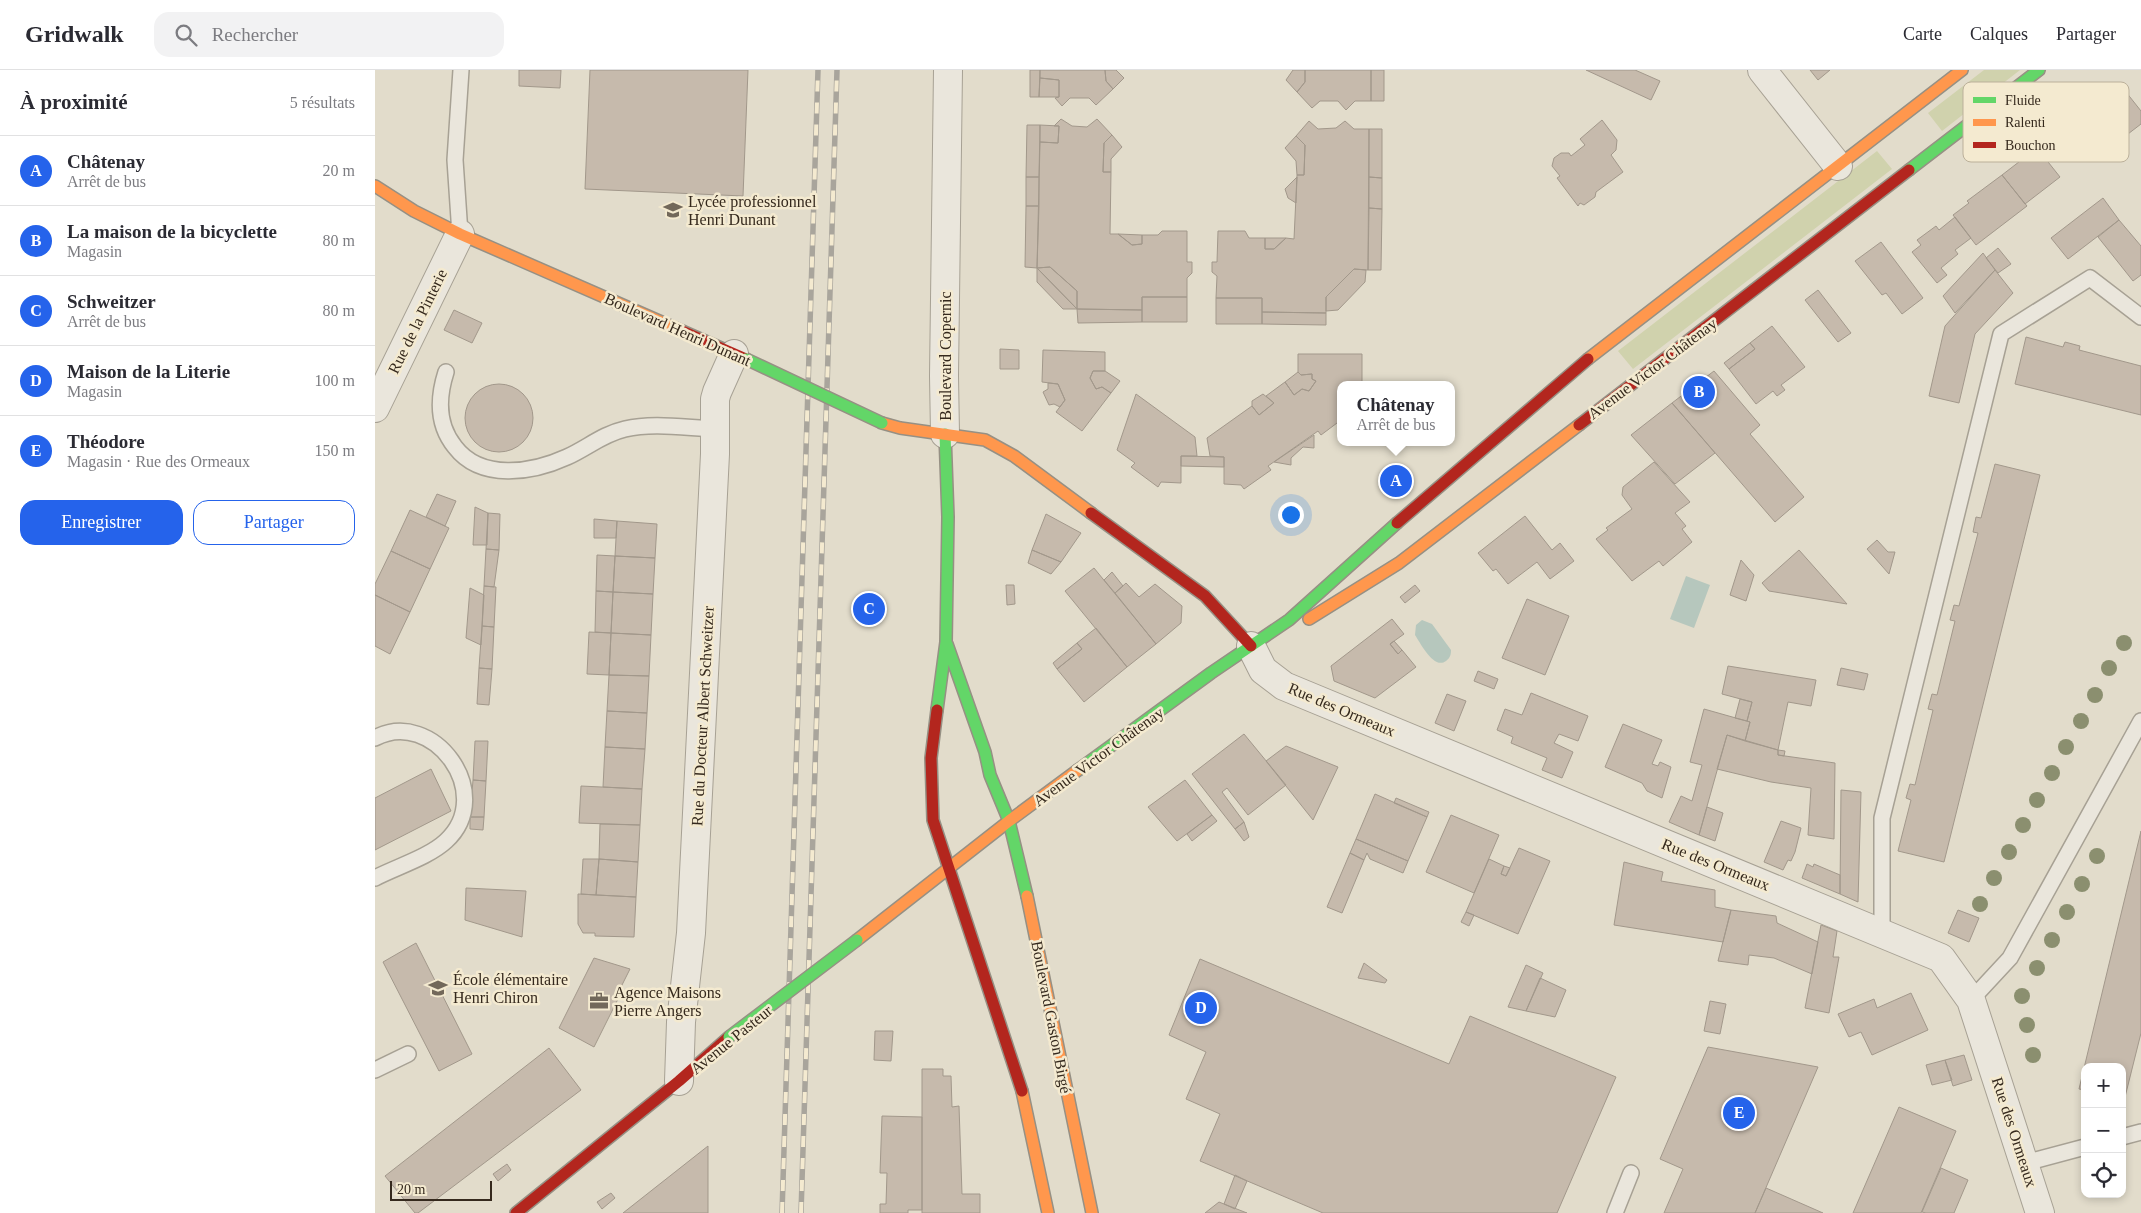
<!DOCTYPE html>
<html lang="fr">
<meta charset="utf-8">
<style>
:root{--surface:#fff;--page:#f2f2f3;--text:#2b2b33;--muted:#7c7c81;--line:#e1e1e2;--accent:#2563eb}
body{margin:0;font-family:"Times New Roman",serif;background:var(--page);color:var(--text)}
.controls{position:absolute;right:15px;bottom:15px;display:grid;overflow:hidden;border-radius:10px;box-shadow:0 2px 8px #0003}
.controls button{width:45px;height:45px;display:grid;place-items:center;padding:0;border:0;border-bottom:1px solid var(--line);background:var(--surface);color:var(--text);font:25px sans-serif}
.scale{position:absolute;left:15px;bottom:12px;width:102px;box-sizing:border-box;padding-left:5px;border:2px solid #35291d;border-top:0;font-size:14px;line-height:18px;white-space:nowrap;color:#35291d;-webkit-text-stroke:4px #f4ead0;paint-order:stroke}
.you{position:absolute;left:915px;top:444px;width:18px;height:18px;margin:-12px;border:4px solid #fff;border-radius:50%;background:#1a73e8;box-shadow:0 0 0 8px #1a73e833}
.badge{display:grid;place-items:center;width:32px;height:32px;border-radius:50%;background:var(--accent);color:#fff;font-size:16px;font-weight:700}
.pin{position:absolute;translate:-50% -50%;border:2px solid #fff;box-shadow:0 1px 5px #0006}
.popup{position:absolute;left:962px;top:311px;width:118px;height:65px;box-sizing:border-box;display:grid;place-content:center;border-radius:10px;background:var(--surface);filter:drop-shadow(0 1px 4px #0005);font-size:16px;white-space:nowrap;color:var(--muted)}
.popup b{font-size:19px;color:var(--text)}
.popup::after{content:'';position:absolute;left:50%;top:100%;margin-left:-10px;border:10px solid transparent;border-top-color:var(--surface)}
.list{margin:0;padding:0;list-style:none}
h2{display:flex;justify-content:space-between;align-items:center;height:65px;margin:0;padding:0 20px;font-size:21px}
h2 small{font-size:16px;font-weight:400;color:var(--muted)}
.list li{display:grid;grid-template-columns:32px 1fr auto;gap:15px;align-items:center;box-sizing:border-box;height:70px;padding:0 20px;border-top:1px solid var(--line)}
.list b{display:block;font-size:19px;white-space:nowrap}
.list p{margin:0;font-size:16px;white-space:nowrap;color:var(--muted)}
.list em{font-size:16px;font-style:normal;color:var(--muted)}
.actions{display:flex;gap:10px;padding:15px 20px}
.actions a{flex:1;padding:11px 0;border:1px solid var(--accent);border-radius:15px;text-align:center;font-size:18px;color:var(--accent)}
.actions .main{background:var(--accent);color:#fff}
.icon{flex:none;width:28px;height:28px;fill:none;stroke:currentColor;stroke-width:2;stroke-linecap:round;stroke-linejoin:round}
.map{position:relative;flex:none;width:1766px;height:1143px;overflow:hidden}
header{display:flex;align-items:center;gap:30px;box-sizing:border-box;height:70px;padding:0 25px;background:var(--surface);border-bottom:1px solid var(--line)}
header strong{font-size:24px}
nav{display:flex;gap:28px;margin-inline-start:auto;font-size:18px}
.search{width:350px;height:45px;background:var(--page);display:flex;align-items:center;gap:12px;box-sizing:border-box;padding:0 18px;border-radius:15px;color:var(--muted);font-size:19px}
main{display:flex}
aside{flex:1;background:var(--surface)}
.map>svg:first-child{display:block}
.green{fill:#d0d2ad}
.water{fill:#b6c7bd}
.building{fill:#c6baac;stroke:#a2988b}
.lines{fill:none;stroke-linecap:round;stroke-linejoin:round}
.lane-casing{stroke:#a7a194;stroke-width:18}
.street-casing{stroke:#a7a194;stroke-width:30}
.fast-casing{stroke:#969084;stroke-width:14}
.slow-casing{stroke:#969084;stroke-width:14}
.jam-casing{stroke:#969084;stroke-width:14}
.lane{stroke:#eae6dc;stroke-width:15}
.street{stroke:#eae6dc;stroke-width:28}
.fast{stroke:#63d668;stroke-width:11}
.slow{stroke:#ff974d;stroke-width:11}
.jam{stroke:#b3261e;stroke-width:11}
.rail-casing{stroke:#a9a59c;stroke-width:5.5}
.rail{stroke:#f4ead0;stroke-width:4;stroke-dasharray:11;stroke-linecap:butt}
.fast-bridge-casing{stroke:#969084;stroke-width:14;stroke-linecap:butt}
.fast-bridge{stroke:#63d668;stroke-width:11}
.tree{fill:#8b8f6f}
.labels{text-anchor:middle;stroke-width:5;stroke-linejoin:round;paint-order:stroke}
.poi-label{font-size:16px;fill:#35291d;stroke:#f4ead0;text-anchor:start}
.street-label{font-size:16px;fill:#35291d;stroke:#f4ead0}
.key{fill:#f4ead0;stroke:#bbb09a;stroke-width:1}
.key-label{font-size:14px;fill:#35291d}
</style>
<header>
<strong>Gridwalk</strong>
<div class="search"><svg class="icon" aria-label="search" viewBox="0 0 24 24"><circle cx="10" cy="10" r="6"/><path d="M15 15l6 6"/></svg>Rechercher</div>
<nav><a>Carte</a><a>Calques</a><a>Partager</a></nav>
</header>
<main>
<aside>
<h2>À proximité<small>5 résultats</small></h2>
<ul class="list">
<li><span class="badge">A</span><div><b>Châtenay</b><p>Arrêt de bus</p></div><em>20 m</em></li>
<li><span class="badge">B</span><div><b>La maison de la bicyclette</b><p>Magasin</p></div><em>80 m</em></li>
<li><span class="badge">C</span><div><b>Schweitzer</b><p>Arrêt de bus</p></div><em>80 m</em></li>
<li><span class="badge">D</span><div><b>Maison de la Literie</b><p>Magasin</p></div><em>100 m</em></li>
<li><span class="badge">E</span><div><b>Théodore</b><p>Magasin · Rue des Ormeaux</p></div><em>150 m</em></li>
</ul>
<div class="actions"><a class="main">Enregistrer</a><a>Partager</a></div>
</aside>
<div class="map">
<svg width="1766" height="1143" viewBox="0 0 1766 1143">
<rect width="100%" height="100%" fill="#e2dccb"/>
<path class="green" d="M1609,0H1645L1567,61L1553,43Z
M1502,81L1517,99L1258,299L1243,281Z"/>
<path class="water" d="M1311,506L1335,515L1319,558L1295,549Z
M1047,550L1057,554L1076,580C1076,585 1075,588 1071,591C1059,600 1046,574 1040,565L1041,555Z"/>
<path class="building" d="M144,0H186L185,18L144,16Z
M215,0H373L368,126L210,119Z
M655,0H665L664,27H655Z
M665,0H730L731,11L738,19L721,35L714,28H695L687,36L680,28L684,27V10L665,8Z
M730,0H741L749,8L738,19L731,11Z
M918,0H930V12L922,22L911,10Z
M930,0H996V31H980L971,40L963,31H945L937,38L922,22L930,12Z
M996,0H1009V31H996Z
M1211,0H1260L1285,11L1276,30Z
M1435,0H1455L1443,10Z
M665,8L684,10V27H664Z
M1747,17L1766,41V54L1723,87L1698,55Z
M686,49L697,56L712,57L722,49L737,65L729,73L728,102H736L735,164H743L757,175L767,174V165H783L787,161H812V192H817V203L812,208V227H767V240L702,239V221L675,197L662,198L665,72L683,73L684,56H679Z
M1227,50L1242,70L1241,80L1236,85L1248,102L1221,122L1220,127L1209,135L1205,133L1203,136L1182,108L1185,106L1177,96L1179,88L1186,83H1194L1196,86L1210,75L1205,69Z
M934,51L943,59L961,58L970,51L979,59H994L993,200L979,199L951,227V243L887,242V228H841L842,206L837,202V192H842L843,161H870L874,168H890V179H899L911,168L919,169L922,105H929L930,75L921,66Z
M652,55H665L664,107H651Z
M665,55L684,56L683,73L665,72Z
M994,59H1007V108L994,107Z
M737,65L747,77L736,89V102H728L729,73Z
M921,66L930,75L929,105H922L921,91L910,78Z
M1662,78L1685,107L1650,134L1627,105Z
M1627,105L1652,136L1601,175L1578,145L1594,133L1592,131Z
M651,107H664V136H651Z
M922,107L921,133L913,128L910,119Z
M994,107L1007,108V139L994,138Z
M1728,128L1744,150L1693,189L1676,168Z
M651,136H664L662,198L650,197Z
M994,138L1007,139L1006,200H993Z
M1580,147L1596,168L1580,180L1583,184L1566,198L1572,205L1562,213L1537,182L1546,175L1542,170L1561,156L1564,160Z
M1744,150L1766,176V205L1758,211L1723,167Z
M743,164L767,165V174L757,175Z
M890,168H911L899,179H890Z
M1506,172L1548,228L1527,244L1511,223L1507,225L1480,191Z
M1623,178L1636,194L1623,203L1611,188Z
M1608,183L1620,200L1580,243L1568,226Z
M675,197L702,221V239L662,198Z
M662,198L702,239H688L662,212Z
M979,199L991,200L990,212L963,240L951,241V227Z
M1620,200L1638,223L1600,264L1584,333L1554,326L1570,256Z
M1443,220L1476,263L1463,272L1430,230Z
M767,227H812V252H767Z
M841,228H887V254H841Z
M702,239L767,240V252L703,253Z
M79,240L107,253L97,273L69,260Z
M887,242L951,243V255L887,254Z
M1397,256L1430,297L1406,315L1410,320L1402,326L1398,321L1381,334L1354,299L1380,279L1375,273Z
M1651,267L1688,277L1690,272L1705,276L1704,280L1766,296V345L1640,314Z
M1375,273L1380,279L1354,299L1349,293Z
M625,279L644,280V299H625Z
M668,280L730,282V301H718L715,308L721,319L727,317L736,323L707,361L681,342L690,330L683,314L667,312Z
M923,284H987V315H966V329L963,334L966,337V350L946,365L943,361L893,396L896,400L869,419L866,415L849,414V387L835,386L832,368L877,336L884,345L899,333L891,326L910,312L919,325L927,319L934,321L941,311L937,309V304L926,305L923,302Z
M718,301H730L745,311L736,323L727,317L721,319L715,308Z
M1339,301L1385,355L1375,364L1429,427L1400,452L1297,333Z
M923,302L926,305L937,304V309L941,311L934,321L927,319L919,325L910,312Z
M673,313L683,314L690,330L685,337L679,334L674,335L668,322L673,319Z
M90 348a34 34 0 1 1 68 0a34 34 0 1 1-68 0Z
M761,324L820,367L822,386H806V413L786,412L783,417L756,397L760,393L742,380Z
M888,324L899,333L884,345L877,336V331Z
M1297,333L1340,383L1300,414L1256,365Z
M939,365V378L928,377L916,388V395L899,392Z
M806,386L849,387V397L806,396Z
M1279,392L1315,432L1300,443L1311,456L1307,459L1317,472L1288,496L1284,491L1257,511L1221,469L1233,460L1231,458L1257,439L1247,425L1248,417Z
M1620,394L1665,405L1569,792L1523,781L1536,730L1531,728L1535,714L1540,715L1558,640L1553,639L1557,624L1562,625L1580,551L1575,550L1579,535L1584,536L1603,463L1598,462L1601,447L1606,448Z
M1028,401L1033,407L1017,420L1012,413Z
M62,424L81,431L70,456L51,447Z
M100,437L113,443L112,475H98Z
M35,440L74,458L55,499L16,481Z
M113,443L125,444L124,480L111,479Z
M671,444L706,463L686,492L657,480Z
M1150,446L1177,480L1185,473L1199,491L1175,509L1162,492L1133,514L1121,499L1118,501L1103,483Z
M219,449L242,451L241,468H219Z
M242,451L282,454L280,488L240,486Z
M1502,470L1513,482H1520L1514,504L1492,479Z
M111,479L124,480L119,517L109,516Z
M657,480L686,492L676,504L653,493Z
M1424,480L1472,534L1394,521L1387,513Z
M16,481L55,499L35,542L0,525V514Z
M222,485L240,486L238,522L221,521Z
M240,486L280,488L278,524L238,522Z
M1366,490L1379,505L1371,531L1355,525Z
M719,498L781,574L752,597L690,521Z
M737,502L748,516L740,523L729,510Z
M751,513L764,527L780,514L807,536L806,553L781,574L740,523Z
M631,515H639L640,534L632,535Z
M1040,515L1045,521L1030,533L1025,527Z
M109,516L121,517L119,557L107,556Z
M95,518L109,525L106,575L91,568Z
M221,521L238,522L236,563L220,562Z
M238,522L278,524L276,565L236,563Z
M0,525L35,542L15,584L0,576Z
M1152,529L1194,546L1170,605L1127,588Z
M1017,549L1029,564L1015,574L1023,584L1027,580L1041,597L1000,628L959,611L956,596Z
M107,556L119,557L117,599L104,598Z
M721,558L752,597L709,632L682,599L707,579L702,573Z
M214,562L236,563L234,605L212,604Z
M236,563L276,565L274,606L234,605Z
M1019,571L1027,580L1023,584L1015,574Z
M702,573L707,579L682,599L678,593Z
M1353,596L1441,610L1436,636L1413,632L1403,680L1370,671L1375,652L1372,651L1377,632L1347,624Z
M104,598L117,599L114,635L102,634Z
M1466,598L1493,604L1489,620L1462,615Z
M1103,601L1123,609L1119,619L1099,611Z
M234,605L274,606L272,643L232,641Z
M1156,623L1213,646L1203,671L1184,664L1179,673L1198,682L1187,708L1167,700L1172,688L1136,673L1138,667L1122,660L1130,639L1147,645Z
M1072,624L1091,631L1079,661L1060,653Z
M1365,629L1377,632L1372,651L1360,648Z
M1329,639L1375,652L1370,671L1352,665L1324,765L1294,752L1306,726L1317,731L1327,695L1315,692Z
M232,641L272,643L270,679L230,677Z
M1248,654L1287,670L1277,694L1283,696L1285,692L1296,697L1287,728L1272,721L1267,713L1230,697Z
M869,664L911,715L873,745L852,718L847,722L869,752L860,759L817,704Z
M1352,665L1403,680V685L1460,693L1459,769L1433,765L1436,718L1396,712L1342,699Z
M100,671H113L111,711L98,710Z
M911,676L963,697L938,750L891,691Z
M230,677L270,679L267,719L228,717Z
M1403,680L1410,681L1409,686L1403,685Z
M56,699L76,741L0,780V728Z
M98,710L111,711L109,747H95Z
M810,710L837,745L802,771L773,737Z
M206,716L267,719L265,755L204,753Z
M1466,720L1486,722L1483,832L1465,824Z
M1000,724L1052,747L1033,791L981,769Z
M1021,728L1054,742L1052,747L1019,733Z
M1332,737L1348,743L1340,771L1324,765Z
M837,745L842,751L817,771L812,764Z
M1076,745L1124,765L1099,823L1051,802Z
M95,747H109L108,760L95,759Z
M1406,751L1426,758L1420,782L1416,791L1413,790L1408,800L1389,792Z
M869,752L874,767L869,771L860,759Z
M225,754L265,755L263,792L224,789Z
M1766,761V963L1749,1031L1747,1030V997H1710V1020L1704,1019Z
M981,769L1033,791L1028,803L995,789L992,783L989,790L975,783Z
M1144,778L1175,791L1143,864L1091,842L1114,789L1129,796L1126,804L1131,806Z
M975,783L989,790L967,843L952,837Z
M208,789H224L221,825L206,824Z
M224,789L263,792L261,827L221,825Z
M1249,792L1288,802L1286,811L1340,820V837L1356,840L1348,872L1239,855Z
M1432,794L1438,797L1439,794L1465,805V824L1427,808Z
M1129,796L1135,798L1131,806L1126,804Z
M91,818L151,821L147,867L90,850Z
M203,824L261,827L259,867L220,866V863H208L203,854Z
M1356,840L1401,846L1402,853L1443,872L1437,904L1399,888L1374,885L1373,895L1343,891Z
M1583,840L1604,848L1594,872L1573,863Z
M1091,842L1099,845L1094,856L1086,852Z
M1446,855L1462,861L1458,887H1464L1454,943L1430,938Z
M41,873L97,984L64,1001L8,892Z
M219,888L255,899L242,925L244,927L219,977L184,958Z
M825,889L1074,994L1095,946L1241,1007L1182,1143H948L825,1091L845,1044L811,1029L831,982L794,965Z
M989,893L1012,910L1010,913L983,908Z
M1151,895L1168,903L1151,941L1133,937Z
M1165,908L1191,920L1180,947L1151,941Z
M1536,923L1553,960L1497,985L1486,962L1474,967L1463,944L1499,929L1502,938Z
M1335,931L1351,934L1345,964L1329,961Z
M500,961H518L516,991L499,990Z
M1333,977L1443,997L1380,1143H1289L1308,1099L1285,1089Z
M174,978L206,1020L43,1143H40L10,1106Z
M1589,985L1597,1010L1578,1016L1570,990Z
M1570,990L1577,1010L1557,1015L1551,995Z
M547,999H568V1006H576L577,1037L584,1036L587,1124H605V1143H547Z
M1524,1037L1581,1061L1546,1143H1478Z
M507,1046L547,1047V1140H533V1143H505V1134H511L512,1103H505Z
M333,1076V1143H248Z
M132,1094L136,1100L123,1111L118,1104Z
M1566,1098L1593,1110L1579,1143H1551L1547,1142Z
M860,1105L872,1111L860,1139L849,1134Z
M1391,1118L1448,1143H1380Z
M236,1123L240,1128L227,1139L222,1132Z
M844,1132L849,1134L872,1143H830Z"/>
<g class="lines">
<g class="lane-casing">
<path id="lane" d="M85,164L80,90L86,0
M71,302C63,327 62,355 80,377C106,411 157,403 192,387C212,378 228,364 250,359C278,352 312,358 341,359
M0,668C58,637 122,724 71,771C54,787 21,797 0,808
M1507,863V748L1626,264L1715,208L1766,247
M1596,930L1635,888L1766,651
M0,1000L33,984
M1747,1067L1766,1062
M1650,1093L1710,1077
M1240,1143L1256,1103"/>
</g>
<g class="street-casing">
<path id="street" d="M1387,0L1463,96
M0,338L85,164
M570,364L569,306L573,0
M876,576L888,600L909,616L1566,888L1596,930L1665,1143
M304,1011L306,952L316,863L340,384V329L342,322L359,284"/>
</g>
<g class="fast-casing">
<path id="fast" d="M1534,100L1664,0
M572,574L610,682L615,705L634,751L652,826
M562,640L571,572L573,447L570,364
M703,700L836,603L914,550L1022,453"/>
</g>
<g class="slow-casing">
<path id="slow" d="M0,116L39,141L85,164L307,261
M1213,289L1587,0
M507,353L525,358L610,370L639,386L716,443
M934,549L1024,493L1204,355
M652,826L717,1143
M482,870L634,751L703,700
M647,1021L673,1143"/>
</g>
<g class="jam-casing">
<path id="jam" d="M307,261L371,289
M1204,355L1534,100
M716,443L830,526L876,576
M1022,453L1213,289
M562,640L556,688L558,750L647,1021
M141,1143L304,1011L354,967"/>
</g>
<use href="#lane" class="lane"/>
<use href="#street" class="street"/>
<use href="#fast" class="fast"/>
<use href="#slow" class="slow"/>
<use href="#jam" class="jam"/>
<g class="rail-casing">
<path id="rail" d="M407,1143L443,0
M426,1143L462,0"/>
</g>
<use href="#rail" class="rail"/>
<g class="fast-bridge-casing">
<path id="fast-bridge" d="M371,289L507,353
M354,967L482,870"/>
</g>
<use href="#fast-bridge" class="fast-bridge"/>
</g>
<g class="tree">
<circle cx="1749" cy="573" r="8"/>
<circle cx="1734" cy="598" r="8"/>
<circle cx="1720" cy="625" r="8"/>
<circle cx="1706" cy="651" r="8"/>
<circle cx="1691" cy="677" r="8"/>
<circle cx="1677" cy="703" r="8"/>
<circle cx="1662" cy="730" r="8"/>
<circle cx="1648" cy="755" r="8"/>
<circle cx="1634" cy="782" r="8"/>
<circle cx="1722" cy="786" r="8"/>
<circle cx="1619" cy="808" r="8"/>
<circle cx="1707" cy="814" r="8"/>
<circle cx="1605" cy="834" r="8"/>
<circle cx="1692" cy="842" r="8"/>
<circle cx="1677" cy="870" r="8"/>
<circle cx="1662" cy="898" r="8"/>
<circle cx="1647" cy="926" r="8"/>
<circle cx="1652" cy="955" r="8"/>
<circle cx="1658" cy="985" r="8"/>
</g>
<defs>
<g id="school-bare" transform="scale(1.5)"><path d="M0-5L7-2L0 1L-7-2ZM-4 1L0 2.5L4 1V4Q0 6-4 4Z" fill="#72685a" stroke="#f4ead0" stroke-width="2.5" paint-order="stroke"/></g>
<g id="office-bare" transform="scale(1.5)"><path d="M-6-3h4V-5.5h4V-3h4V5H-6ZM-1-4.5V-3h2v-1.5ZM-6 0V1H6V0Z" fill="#72685a" stroke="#f4ead0" stroke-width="2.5" paint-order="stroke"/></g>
</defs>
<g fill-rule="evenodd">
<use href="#school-bare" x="298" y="140"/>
<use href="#school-bare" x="63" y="918"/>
<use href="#office-bare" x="224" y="931"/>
</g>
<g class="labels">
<g class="poi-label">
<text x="313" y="137">Lycée professionnel<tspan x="313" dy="18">Henri Dunant</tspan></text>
<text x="78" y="915">École élémentaire<tspan x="78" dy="18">Henri Chiron</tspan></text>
<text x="239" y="928">Agence Maisons<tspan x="239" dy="18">Pierre Angers</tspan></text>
</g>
<g class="street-label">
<text transform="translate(42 251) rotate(-64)" y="6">Rue de la Pinterie</text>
<text transform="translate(303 259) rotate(24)" y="6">Boulevard Henri Dunant</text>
<text transform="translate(570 286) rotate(-90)" y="6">Boulevard Copernic</text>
<text transform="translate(1277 298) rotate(-37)" y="6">Avenue Victor Châtenay</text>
<text transform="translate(967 639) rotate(23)" y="6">Rue des Ormeaux</text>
<text transform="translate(327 646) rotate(-87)" y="6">Rue du Docteur Albert Schweitzer</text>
<text transform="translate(723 686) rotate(-36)" y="6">Avenue Victor Châtenay</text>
<text transform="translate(1341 794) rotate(22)" y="6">Rue des Ormeaux</text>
<text transform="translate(677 947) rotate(79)" y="6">Boulevard Gaston Birgé</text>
<text transform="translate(356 969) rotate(-39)" y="6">Avenue Pasteur</text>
<text transform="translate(1640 1062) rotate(72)" y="6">Rue des Ormeaux</text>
</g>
</g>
<rect x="1588" y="12" width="166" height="80" rx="8" class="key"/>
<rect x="1598" y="27" width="23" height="6" fill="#63d668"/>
<rect x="1598" y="49" width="23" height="7" fill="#ff974d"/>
<rect x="1598" y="72" width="23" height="6" fill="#b3261e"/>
<g class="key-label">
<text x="1630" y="35">Fluide</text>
<text x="1630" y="57">Ralenti</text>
<text x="1630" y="80">Bouchon</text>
</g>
</svg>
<div class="controls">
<button>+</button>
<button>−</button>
<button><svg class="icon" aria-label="locate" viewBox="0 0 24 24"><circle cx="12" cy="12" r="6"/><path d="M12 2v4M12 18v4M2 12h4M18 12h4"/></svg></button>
</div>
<div class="scale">20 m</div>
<div class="you"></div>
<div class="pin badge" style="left:1021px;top:411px">A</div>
<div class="popup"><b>Châtenay</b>Arrêt de bus</div>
<div class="pin badge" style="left:1324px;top:322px">B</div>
<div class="pin badge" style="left:494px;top:539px">C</div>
<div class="pin badge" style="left:826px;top:938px">D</div>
<div class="pin badge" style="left:1364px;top:1043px">E</div>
</div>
</main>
